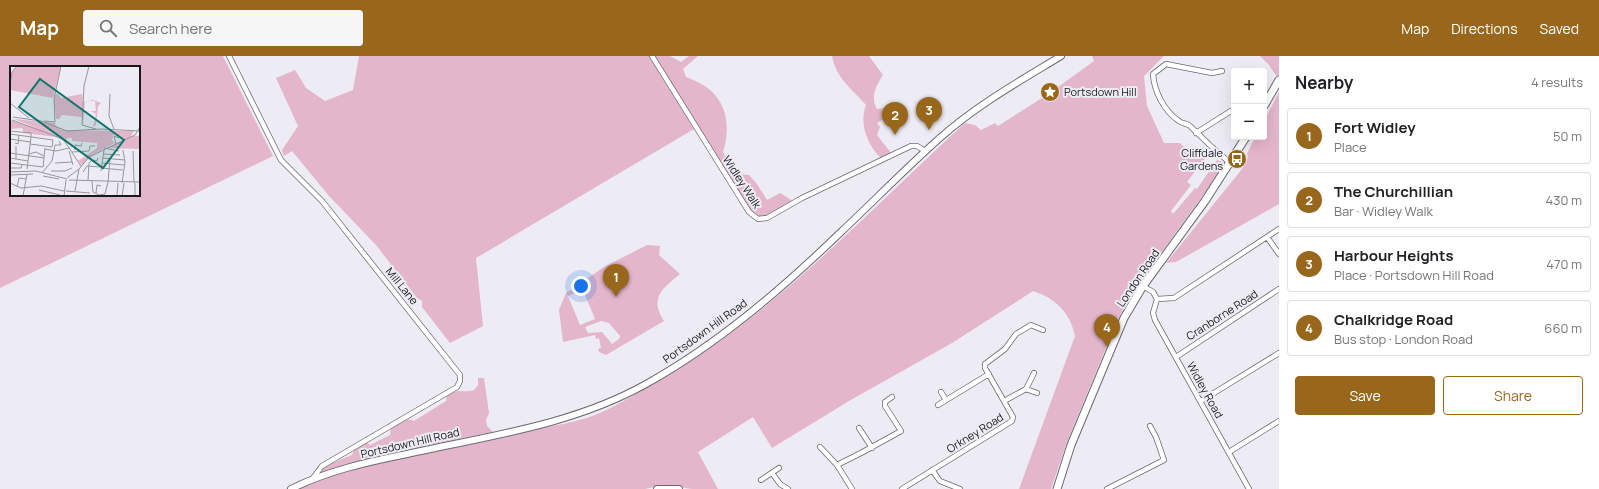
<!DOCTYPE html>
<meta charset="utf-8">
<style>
:root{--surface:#fff;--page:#f6f6f6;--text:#202124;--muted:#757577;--line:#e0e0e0;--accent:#99671b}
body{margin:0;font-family:Manrope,sans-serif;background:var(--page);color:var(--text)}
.controls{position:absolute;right:12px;top:12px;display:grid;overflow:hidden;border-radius:4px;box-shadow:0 4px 16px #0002}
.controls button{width:36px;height:36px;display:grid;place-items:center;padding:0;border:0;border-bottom:1px solid var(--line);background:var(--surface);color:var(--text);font:20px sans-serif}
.you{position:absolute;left:581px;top:230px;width:14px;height:14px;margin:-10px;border:3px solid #fff;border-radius:50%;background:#1a73e8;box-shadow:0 0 0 6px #1a73e833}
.badge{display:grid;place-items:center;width:26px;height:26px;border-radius:50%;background:var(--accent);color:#fff;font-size:13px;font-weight:700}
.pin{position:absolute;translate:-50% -33px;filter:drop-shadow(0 1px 2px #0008)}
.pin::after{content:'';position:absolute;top:21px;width:14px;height:12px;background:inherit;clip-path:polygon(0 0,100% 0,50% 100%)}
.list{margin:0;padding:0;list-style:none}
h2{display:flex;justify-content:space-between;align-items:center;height:52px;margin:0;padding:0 16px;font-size:17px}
h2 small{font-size:13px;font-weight:400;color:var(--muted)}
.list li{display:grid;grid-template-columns:26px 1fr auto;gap:12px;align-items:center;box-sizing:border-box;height:56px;margin:0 8px 8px;padding:0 8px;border:1px solid var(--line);border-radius:4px}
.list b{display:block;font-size:15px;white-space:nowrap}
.list p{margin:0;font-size:13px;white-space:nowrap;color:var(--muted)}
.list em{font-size:13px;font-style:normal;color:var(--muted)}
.actions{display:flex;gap:8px;padding:12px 16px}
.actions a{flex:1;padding:9px 0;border:1px solid var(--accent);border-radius:4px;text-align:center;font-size:14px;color:var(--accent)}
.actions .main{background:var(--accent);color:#fff}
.icon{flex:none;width:22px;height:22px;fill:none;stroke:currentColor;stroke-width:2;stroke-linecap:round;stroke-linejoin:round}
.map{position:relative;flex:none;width:1279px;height:433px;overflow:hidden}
header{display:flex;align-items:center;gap:24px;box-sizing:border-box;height:56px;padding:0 20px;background:var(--accent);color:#fff}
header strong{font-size:19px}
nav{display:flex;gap:22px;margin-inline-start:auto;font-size:14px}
.search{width:280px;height:36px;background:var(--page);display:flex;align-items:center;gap:10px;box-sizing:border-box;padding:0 14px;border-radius:4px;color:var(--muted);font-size:15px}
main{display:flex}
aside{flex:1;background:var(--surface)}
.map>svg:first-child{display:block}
.green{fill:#e4b6cb;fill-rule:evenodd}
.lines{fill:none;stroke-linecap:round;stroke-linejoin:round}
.street-casing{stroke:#6a6971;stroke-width:6}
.secondary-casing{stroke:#6a6971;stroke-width:8}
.primary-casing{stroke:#6a6971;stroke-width:9}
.street{stroke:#fff;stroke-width:4.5}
.secondary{stroke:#fff;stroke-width:6}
.primary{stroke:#fff;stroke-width:7}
.labels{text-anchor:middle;stroke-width:4;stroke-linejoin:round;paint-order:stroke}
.poi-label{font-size:11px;fill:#19181b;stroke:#edebf4;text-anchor:start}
.street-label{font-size:11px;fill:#19181b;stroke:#edebf4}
.inset-road{fill:none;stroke:#98979d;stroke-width:1}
.view{fill:#0f766e;fill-opacity:0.15;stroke:#0f766e;stroke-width:2}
.inset-edge{fill:none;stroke:#19181b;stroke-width:2}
</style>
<header>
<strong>Map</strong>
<div class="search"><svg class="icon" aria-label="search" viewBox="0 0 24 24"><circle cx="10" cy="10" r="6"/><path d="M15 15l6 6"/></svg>Search here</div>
<nav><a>Map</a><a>Directions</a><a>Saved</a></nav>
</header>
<main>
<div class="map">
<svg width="1279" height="433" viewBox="0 0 1279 433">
<rect width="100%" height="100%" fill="#edebf4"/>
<path class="green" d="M0,0H223L273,100L0,232ZM11,11H139V139H11Z
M359,0H649L694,73L476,202L483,270L450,287L422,251V245L417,242L376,189L329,140L292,95L284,100L282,94L298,70L276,22L295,14L306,32L325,45L353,34Z
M654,0H670L681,6L689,0H698L683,13L686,21C696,25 708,30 715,39C729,55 729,78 723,96L731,111L739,118L749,119L757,128L767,144L780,137L793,145L768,160L760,161L749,152Z
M832,0H869L883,19C876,30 870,41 877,53L895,51L898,54L877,67L880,71L877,79L891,97L881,102C867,89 859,67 866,49C852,33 836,22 832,0Z
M1092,0H1164L1144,20L1147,50L1164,87H1180L1195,102L1208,93L1211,95L1187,126L1191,129L1171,155L1173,158L1195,132L1197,133L1217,104L1223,106L1214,124L1130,240L1128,239L1129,242L1118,263L1067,386L1051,433H1019L1075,280C1070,256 1055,242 1033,235L952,287L849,345L772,392L753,361L698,396L718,433H692L663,429L645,433H298C367,404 452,391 526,375C546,371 567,368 587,362C610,354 632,340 653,328C772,261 865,158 965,67L975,69L981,74L995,67L998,70L1042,42V38L1055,29L1058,31L1094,5Z
M1260,0H1279V24L1269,9Z
M1279,36V148L1176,206L1166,207L1242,113L1248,101L1247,98L1255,81H1264V65Z
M647,189L660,190L659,199L680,218C662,233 649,242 664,265L606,299L599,296L598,293L601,292L599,282L596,283L595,279L563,286L559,254L566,237L604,211ZM583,234L595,263L580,269L568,240ZM601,265L609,267L620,280L619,283L612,288L602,276L588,277L585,271Z
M478,322H484L489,357L486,364L487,370L493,376L370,401L323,416L321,414L330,408L352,399L354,394L367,386L370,389L390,379L391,371C399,366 405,361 414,365L446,345L447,339C459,331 463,338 474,334L478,329Z"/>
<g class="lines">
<g class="street-casing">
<path id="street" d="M229,0L281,104L322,145L460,319V325L457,331L322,410L313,422
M652,0L749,156L758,163L767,162L802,142L911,90H917L925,95
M1222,15L1212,17L1166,8L1153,18C1154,35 1164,55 1179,65C1182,68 1187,67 1190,70C1203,83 1216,95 1230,107
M1196,77L1234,53
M1267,181L1279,198
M1143,230L1153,236L1157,243L1174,242L1279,173
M1157,243L1153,257L1155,264L1249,433
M1176,301L1279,233
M1026,333L1037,337
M941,336L946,344
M1004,345L1026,333L1034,317
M1201,345L1279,297
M938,349L989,318
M859,372L872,392
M820,391L837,409
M1229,396L1279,365
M932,414L940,425L960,433
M772,417L780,428L788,433
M761,424L779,412
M852,433L837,409L861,397L901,375L885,350V346L892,341
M902,433L1012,365L1013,361L985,312V308L1005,293L1016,278L1031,269L1043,274
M1107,433L1164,404L1156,381L1150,370"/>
</g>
<g class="secondary-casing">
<path id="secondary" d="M291,433C327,415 367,406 407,398C488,380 573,369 646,328C718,288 783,232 842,175C875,144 907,111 941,81C977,49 1020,25 1061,0
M657,433H679"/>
</g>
<g class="primary-casing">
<path id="primary" d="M1264,50L1279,24
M1057,433L1071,389L1124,262L1143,230L1205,145L1246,81"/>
</g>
<use href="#street" class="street"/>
<use href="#secondary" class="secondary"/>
<use href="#primary" class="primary"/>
</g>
<defs>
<g id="sight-disc" transform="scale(1)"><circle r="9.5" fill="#99671b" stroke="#edebf4"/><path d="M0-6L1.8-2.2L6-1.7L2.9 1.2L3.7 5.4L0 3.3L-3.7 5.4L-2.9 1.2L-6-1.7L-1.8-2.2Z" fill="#fff"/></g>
<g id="bus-disc" transform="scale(1)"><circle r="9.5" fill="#99671b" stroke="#edebf4"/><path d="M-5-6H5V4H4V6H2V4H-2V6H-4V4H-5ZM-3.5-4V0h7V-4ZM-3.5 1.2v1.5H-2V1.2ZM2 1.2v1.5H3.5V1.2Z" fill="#fff"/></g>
</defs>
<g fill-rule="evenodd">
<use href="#sight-disc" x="1050" y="36"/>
<use href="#bus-disc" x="1237" y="103"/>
</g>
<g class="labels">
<g class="poi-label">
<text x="1064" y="40">Portsdown Hill</text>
<text x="1223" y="101" text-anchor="end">Cliffdale<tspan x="1223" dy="13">Gardens</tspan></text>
</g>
<g class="street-label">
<text transform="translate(742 126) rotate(57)" y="4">Widley Walk</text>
<text transform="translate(1138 222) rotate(-56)" y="4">London Road</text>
<text transform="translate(402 230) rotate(51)" y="4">Mill Lane</text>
<text transform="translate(1222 259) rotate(-33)" y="4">Cranborne Road</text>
<text transform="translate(705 275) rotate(-36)" y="4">Portsdown Hill Road</text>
<text transform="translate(1205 334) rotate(61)" y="4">Widley Road</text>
<text transform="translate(975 377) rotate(-32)" y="4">Orkney Road</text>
<text transform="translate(410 387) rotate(-13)" y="4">Portsdown Hill Road</text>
</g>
</g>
<g transform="translate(10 10)">
<rect width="130" height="130" fill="#edebf4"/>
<path d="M7,0H51L43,32L0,24L2,6ZM47,27L51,32L72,28L73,36L83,34L91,37L88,40L86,59L83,61L86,48L81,45L74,46L73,60L72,51L52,49L49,53H46L44,32ZM75,35H85L86,45H74ZM4,53L46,57L45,59L51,64L124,65L121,70H130V83L97,82L113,74L104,68L102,74L105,77L82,89L72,99L68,95L87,82V77L62,75V72H57L56,76L46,71L14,67L12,62L0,63V54L29,63Z" fill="#e4b6cb" fill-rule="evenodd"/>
<path class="inset-road" d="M79,0L74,20L72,59L86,63M0,20L2,6L7,0M100,28L99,50L104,63M0,37L19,52M3,51L31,55L57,65L91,63L130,65M2,54L53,73L71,100M34,55L45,56L44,33L51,0M0,65L21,67V71M0,68L43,74L42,81L20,78M0,73L21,76M5,77L8,78L9,69M106,78L104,70L109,72M94,82L109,85M35,83L46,85L59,82M65,84V79L71,80L72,77M59,85L63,99M123,85L124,117M62,86L79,85L80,80H85M0,87L34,92M19,88L26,86L34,90M93,88L110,89M0,92L18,95M92,92L115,94M6,93V80M0,97L33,101M45,97L62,96M92,97L114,99M33,101L35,82M0,102H11L12,99M91,102L113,104M17,103L21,71M41,105H55L62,102M91,105L94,84M0,106L26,105L57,113M73,106L77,100L91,101M32,107L42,95L45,79H51L49,75M0,109L23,108M33,110L49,113M57,112L69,103L79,91L125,69L130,61M59,114L130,116M78,115L79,97L82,94L87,95L88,92M82,115L83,126L89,129M98,116L100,93M0,117L11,122L31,120L54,125M112,117L115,96L113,84M125,117V130M7,121L9,112L16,113M29,124L50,129M56,125L80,127M65,125L69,103M86,127L87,119L91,120M89,129L95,128L98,116M107,129L108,117M13,130L17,108M54,130L56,114M112,130L114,117"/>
<path class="view" d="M30,13L114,74L93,102L9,41Z"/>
<rect width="130" height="130" class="inset-edge"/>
</g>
</svg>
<div class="controls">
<button>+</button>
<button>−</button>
</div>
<div class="you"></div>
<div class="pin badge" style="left:616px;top:241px">1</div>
<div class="pin badge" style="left:895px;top:79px">2</div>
<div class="pin badge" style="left:929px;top:74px">3</div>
<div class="pin badge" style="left:1107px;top:291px">4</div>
</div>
<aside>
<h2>Nearby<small>4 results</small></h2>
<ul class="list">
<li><span class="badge">1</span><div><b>Fort Widley</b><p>Place</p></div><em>50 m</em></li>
<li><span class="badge">2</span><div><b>The Churchillian</b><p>Bar · Widley Walk</p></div><em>430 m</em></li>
<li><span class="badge">3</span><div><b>Harbour Heights</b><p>Place · Portsdown Hill Road</p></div><em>470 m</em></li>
<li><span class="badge">4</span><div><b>Chalkridge Road</b><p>Bus stop · London Road</p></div><em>660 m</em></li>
</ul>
<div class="actions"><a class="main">Save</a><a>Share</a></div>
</aside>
</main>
